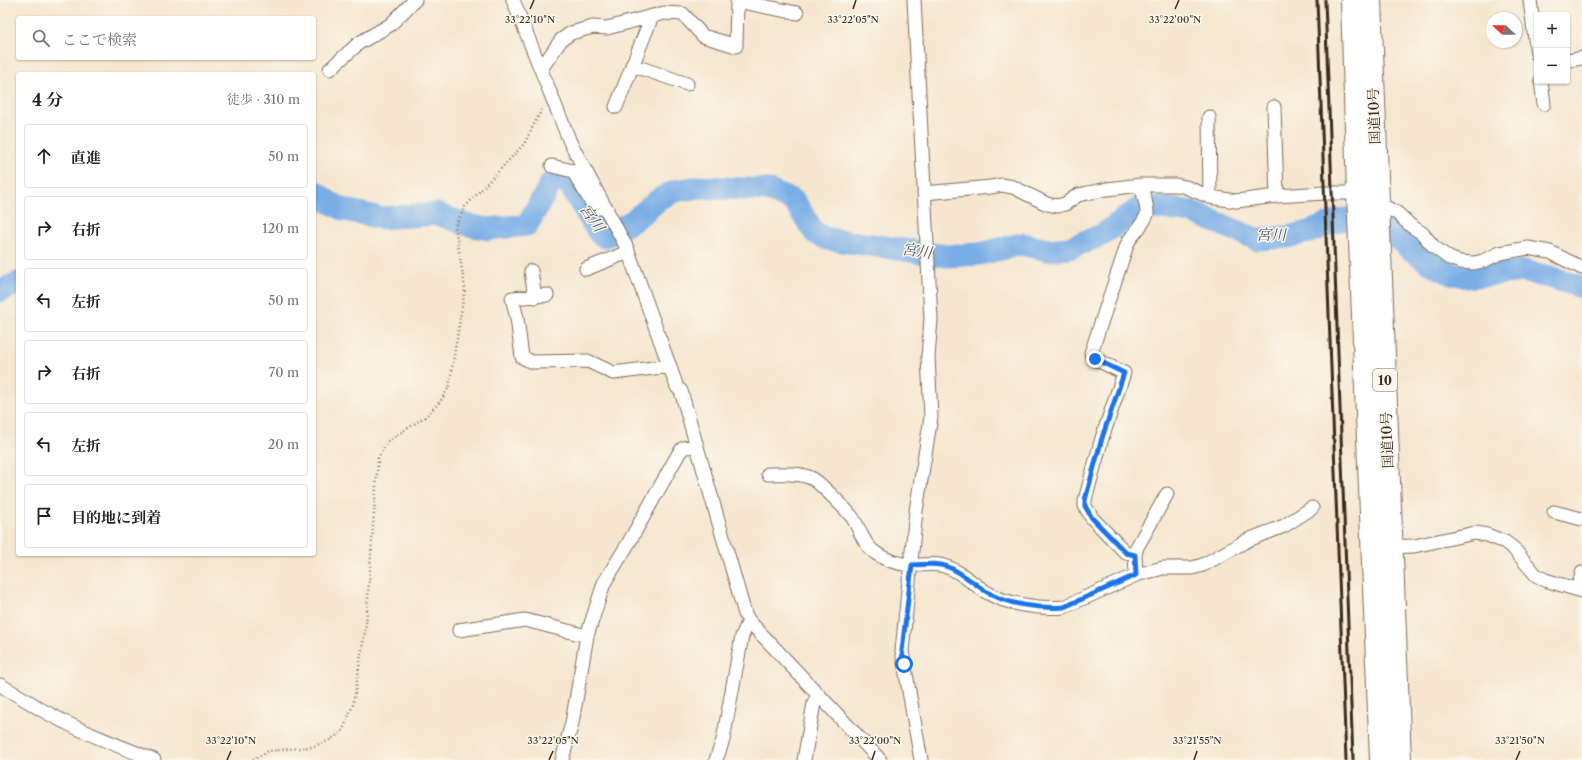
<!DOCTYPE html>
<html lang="ja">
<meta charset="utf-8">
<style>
:root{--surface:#fff;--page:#f6f6f6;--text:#222;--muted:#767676;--line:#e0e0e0}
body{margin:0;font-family:"Libre Caslon Text","Noto Serif JP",serif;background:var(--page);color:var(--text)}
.controls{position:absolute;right:12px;top:12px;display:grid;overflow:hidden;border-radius:4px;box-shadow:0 1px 3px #0004}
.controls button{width:36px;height:36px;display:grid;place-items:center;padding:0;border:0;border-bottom:1px solid var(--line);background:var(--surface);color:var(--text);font:20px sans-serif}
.compass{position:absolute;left:1486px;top:12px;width:36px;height:36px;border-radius:50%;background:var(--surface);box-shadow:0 1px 3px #0004;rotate:292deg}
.stop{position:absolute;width:12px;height:12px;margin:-9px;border:3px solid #1a73e8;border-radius:50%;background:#fff}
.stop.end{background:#1a73e8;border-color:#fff;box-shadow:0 1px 4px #0008}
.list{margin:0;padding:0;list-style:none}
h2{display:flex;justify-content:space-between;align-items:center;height:52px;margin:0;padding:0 16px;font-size:17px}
h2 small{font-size:13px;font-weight:400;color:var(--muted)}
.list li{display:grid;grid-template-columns:26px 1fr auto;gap:12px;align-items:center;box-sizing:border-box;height:64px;margin:0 8px 8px;padding:0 8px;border:1px solid var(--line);border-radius:4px}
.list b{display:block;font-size:15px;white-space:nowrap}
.list em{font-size:13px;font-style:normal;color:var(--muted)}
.icon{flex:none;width:22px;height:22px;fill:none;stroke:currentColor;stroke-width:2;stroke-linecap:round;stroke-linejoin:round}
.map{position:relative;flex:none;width:1582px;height:760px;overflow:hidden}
.search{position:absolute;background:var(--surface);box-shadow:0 1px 3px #0004;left:16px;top:16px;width:300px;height:44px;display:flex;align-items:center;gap:10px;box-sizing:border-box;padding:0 14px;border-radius:4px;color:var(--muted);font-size:15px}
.panel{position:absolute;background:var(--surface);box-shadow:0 1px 3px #0004;left:16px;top:72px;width:300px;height:484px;border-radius:4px}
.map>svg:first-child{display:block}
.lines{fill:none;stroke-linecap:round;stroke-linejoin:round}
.river{stroke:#79ade6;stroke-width:23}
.street-casing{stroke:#7c6c5c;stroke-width:15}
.highway-casing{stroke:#7c6c5c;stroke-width:24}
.path{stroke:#7c6c5c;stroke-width:2.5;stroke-dasharray:1 3;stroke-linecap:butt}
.street{stroke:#fff;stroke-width:13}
.highway{stroke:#fff;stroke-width:22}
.rail{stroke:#3b2a1e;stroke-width:3}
.route{stroke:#1a73e8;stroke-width:5}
.ticks{fill:none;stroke:#3b2a1e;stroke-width:1.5}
.labels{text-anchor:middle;stroke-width:3;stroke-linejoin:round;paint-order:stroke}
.shield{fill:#fbf7ec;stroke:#75685c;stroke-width:1}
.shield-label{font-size:13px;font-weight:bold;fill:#3b2a1e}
.street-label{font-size:14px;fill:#3b2a1e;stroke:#fbf7ec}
.water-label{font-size:15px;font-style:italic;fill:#515864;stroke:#fbf7ec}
.ticks-label{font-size:10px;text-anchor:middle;fill:#3b2a1e;stroke:#fbf7ec;stroke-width:3;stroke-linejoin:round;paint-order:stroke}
</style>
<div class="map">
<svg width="1582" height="760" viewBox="0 0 1582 760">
<rect width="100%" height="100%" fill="#fbf7ec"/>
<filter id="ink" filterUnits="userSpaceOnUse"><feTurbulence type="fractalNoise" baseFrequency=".025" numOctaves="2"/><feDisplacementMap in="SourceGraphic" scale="8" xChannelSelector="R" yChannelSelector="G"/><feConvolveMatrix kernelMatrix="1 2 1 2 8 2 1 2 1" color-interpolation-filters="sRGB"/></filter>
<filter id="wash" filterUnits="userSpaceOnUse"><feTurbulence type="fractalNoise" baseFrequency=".012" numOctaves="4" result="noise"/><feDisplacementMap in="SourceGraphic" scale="16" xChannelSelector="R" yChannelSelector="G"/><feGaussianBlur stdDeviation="0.9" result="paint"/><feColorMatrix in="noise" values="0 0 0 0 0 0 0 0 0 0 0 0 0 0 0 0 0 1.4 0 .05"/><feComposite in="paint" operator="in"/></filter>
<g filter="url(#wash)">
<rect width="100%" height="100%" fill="#f6e6cf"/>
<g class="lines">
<path class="river" d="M314,191L329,202L345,210L381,218L437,214L468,225L488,229L527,225L553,180L568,183L599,233L605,237L634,220L661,198L675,191L699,187L768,190L794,201L815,233L828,239L947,256L979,254L1022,244L1047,250L1069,248L1102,235L1138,209L1163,208L1192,212L1256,239L1287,237L1309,232L1337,221L1345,219L1394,234L1406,246L1428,262L1447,272L1468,277L1523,271L1553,278L1582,287
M0,291L18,283"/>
</g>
</g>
<g filter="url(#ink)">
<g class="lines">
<g class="street-casing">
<path id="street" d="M513,0L570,142L627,248L677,387L681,391L745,614L749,621L880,760
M914,0L931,319L928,357L931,417L916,511L902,651L921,760
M1530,0L1537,54
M1567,61L1582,58
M632,65L687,84
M330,69L359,43L390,25L415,0
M541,69L561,40L571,33L593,27L607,28L664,13L683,14L703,36L736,46L737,1L797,13
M1541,81L1544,104
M616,107L652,16
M1274,107L1277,196
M1209,117L1210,197
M552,166L573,171L594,207L607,209
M924,193L991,187L1002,185L1013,187L1047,204L1057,206L1065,204L1078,195L1107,189L1141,185H1176L1186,187L1210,197L1236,201L1277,196L1324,193H1358L1397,213L1411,226L1422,233L1434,247L1449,258L1460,262L1474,263L1483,261L1500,253L1528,248L1550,252L1582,268
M586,269L628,252
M531,271L535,297
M547,295L512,298L517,318L522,357L532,362L588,361L613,373L670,366
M768,474C782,474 801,472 813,479C819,482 851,514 854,520C861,532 864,546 877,554C887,561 900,564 911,565C924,566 935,562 947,567C961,571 975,586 988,593C1008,605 1041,609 1064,607L1136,575L1163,568H1192L1203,565L1248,540L1284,526L1312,508
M1554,512L1582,519
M1386,547L1414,546L1475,533L1487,535L1505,542L1513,548L1536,575L1545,580L1582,591
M1135,555L1126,553L1092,518L1085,506V500L1102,438L1124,373L1095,359L1091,353L1128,242C1132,235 1147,220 1147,213C1147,204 1143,194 1141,185
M1136,575L1135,555L1137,547L1167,494
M1578,590L1582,573
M459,630L525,620L587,636
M0,685C14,693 28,701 42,710C77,730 116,745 154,760
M562,760L572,723L587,636L604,583L628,544L679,453L683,448L697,445
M716,760L723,740L742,636L749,621
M804,760L814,703L818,695"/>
</g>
<g class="highway-casing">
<path id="highway" d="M1352,0L1358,193L1381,760
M1370,0L1400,760"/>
</g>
<path class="path" d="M253,760L268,751L311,747L328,741L342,732L353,705L366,624L378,458L388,441L425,417L440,402L449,387L465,288L455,226L465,207L524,144L543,107"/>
<use href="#street" class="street"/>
<use href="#highway" class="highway"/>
<path class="rail" d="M1317,0L1346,760
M1325,0L1353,760"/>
</g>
</g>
<g class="lines" filter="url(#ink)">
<path class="route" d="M904,664L902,651L912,565C924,565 937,562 948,567C962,572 975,585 987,592C1007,605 1041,609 1064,607L1136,575L1135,555L1126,553L1092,518L1085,506V500L1102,438L1124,373L1095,359"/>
</g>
<path class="ticks" d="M530,9L534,0M853,9L856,0M1175,9L1179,0M227,760L231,751M549,760L553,751M872,760L875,751M1194,760L1197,751M1516,760L1520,751"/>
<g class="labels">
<rect class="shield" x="1373" y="369" width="24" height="22" rx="3"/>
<g class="shield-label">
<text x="1385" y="385">10</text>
</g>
<g class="street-label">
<text transform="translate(1374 116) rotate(-92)" y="5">国道10号</text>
<text transform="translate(1387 440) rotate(-92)" y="5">国道10号</text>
</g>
<g class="water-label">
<text transform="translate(592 218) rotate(55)" y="5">宮川</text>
<text x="1271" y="240">宮川</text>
<text transform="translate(917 251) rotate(8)" y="5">宮川</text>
</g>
</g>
<g class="ticks-label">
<text x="530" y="23">33°22'10"N</text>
<text x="853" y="23">33°22'05"N</text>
<text x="1175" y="23">33°22'00"N</text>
<text x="231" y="744">33°22'10"N</text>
<text x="553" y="744">33°22'05"N</text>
<text x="875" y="744">33°22'00"N</text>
<text x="1197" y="744">33°21'55"N</text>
<text x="1520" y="744">33°21'50"N</text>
</g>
</svg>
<div class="controls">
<button>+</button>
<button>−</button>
</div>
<svg class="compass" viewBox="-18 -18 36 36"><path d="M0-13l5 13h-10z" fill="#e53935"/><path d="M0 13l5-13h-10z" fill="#767676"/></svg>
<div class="stop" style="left:904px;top:664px"></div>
<div class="stop end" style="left:1095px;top:359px"></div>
<div class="search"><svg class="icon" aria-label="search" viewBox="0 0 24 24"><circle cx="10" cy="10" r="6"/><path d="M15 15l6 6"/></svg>ここで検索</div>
<section class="panel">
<h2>4 分<small>徒歩 · 310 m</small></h2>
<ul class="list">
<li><svg class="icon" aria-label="ahead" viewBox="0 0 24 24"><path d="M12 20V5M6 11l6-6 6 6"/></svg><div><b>直進</b></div><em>50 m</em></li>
<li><svg class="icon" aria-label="right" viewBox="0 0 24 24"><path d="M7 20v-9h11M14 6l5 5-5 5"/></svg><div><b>右折</b></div><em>120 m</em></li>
<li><svg class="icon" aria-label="left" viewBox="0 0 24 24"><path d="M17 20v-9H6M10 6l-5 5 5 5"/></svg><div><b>左折</b></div><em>50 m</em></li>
<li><svg class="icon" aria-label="right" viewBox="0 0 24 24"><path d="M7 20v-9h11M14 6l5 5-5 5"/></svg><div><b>右折</b></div><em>70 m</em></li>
<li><svg class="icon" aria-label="left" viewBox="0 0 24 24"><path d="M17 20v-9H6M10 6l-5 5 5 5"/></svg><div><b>左折</b></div><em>20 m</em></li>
<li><svg class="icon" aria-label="arrive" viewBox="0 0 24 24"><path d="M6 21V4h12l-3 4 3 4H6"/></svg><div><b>目的地に到着</b></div></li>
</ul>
</section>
</div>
